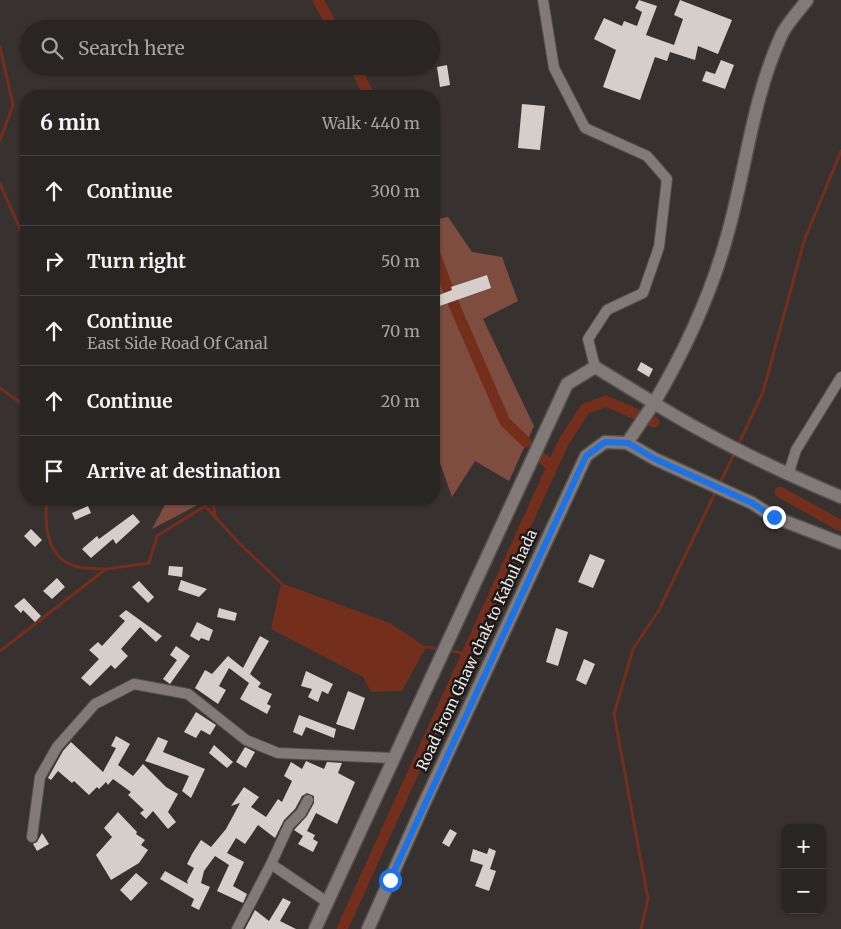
<!DOCTYPE html>
<meta charset="utf-8">
<style>
:root{--surface:#292523;--page:#353130;--text:#f1f3f6;--muted:#a5a5a6;--line:#454241}
body{margin:0;font-family:Merriweather,serif;background:var(--page);color:var(--text)}
.controls{position:absolute;right:15px;bottom:15px;display:grid;overflow:hidden;border-radius:10px;box-shadow:0 1px 4px #0004}
.controls button{width:45px;height:45px;display:grid;place-items:center;padding:0;border:0;border-bottom:1px solid var(--line);background:var(--surface);color:var(--text);font:25px sans-serif}
.stop{position:absolute;width:15px;height:15px;margin:-11px;border:4px solid #1a73e8;border-radius:50%;background:#fff}
.stop.end{background:#1a73e8;border-color:#fff;box-shadow:0 1px 5px #0008}
.list{margin:0;padding:0;list-style:none}
h2{display:flex;justify-content:space-between;align-items:center;height:65px;margin:0;padding:0 20px;font-size:21px}
h2 small{font-size:16px;font-weight:400;color:var(--muted)}
.list li{display:grid;grid-template-columns:32px 1fr auto;gap:15px;align-items:center;box-sizing:border-box;height:70px;padding:0 20px;border-top:1px solid var(--line)}
.list b{display:block;font-size:19px;white-space:nowrap}
.list p{margin:0;font-size:16px;white-space:nowrap;color:var(--muted)}
.list em{font-size:16px;font-style:normal;color:var(--muted)}
.icon{flex:none;width:28px;height:28px;fill:none;stroke:currentColor;stroke-width:2;stroke-linecap:round;stroke-linejoin:round}
.map{position:relative;flex:none;width:841px;height:929px;overflow:hidden}
.search{position:absolute;background:var(--surface);box-shadow:0 1px 4px #0004;left:20px;top:20px;width:420px;height:55px;display:flex;align-items:center;gap:12px;box-sizing:border-box;padding:0 18px;border-radius:28px;color:var(--muted);font-size:19px}
.panel{position:absolute;background:var(--surface);box-shadow:0 1px 4px #0004;left:20px;top:90px;width:420px;height:415px;border-radius:20px}
.map>svg:first-child{display:block}
.green{fill:#7e4d3f}
.water{fill:#732f1c}
.lines{fill:none;stroke-linecap:round;stroke-linejoin:round}
.stream{stroke:#732f1c;stroke-width:3}
.canal{stroke:#732f1c;stroke-width:11}
.building{fill:#d6cecb}
.minor-casing{stroke:#544f4d;stroke-width:12}
.tertiary-casing{stroke:#544f4d;stroke-width:15}
.minor{stroke:#817a78;stroke-width:10}
.tertiary{stroke:#817a78;stroke-width:12}
.route{stroke:#1a73e8;stroke-width:6}
.labels{text-anchor:middle;stroke-width:5;stroke-linejoin:round;paint-order:stroke}
.street-label{font-size:15px;fill:#ece8e7;stroke:#1c1918}
</style>
<div class="map">
<svg width="841" height="929" viewBox="0 0 841 929">
<rect width="100%" height="100%" fill="#37312f"/>
<path class="green" d="M448,217L472,252L502,257L518,301L483,319L534,426L509,481L475,461L452,497L434,446V398L436,397L434,391V220Z
M168,499H204L205,501L152,529Z"/>
<path class="water" d="M281,583L390,623L426,647L402,691L371,692L363,677L271,629Z"/>
<g class="lines">
<path class="stream" d="M0,47L13,105L0,140
M0,184L26,242
M0,388L26,407
M737,447L763,392L804,241L841,151
M719,485L735,452
M47,499C44,526 46,559 78,567C87,569 97,568 106,569
M212,499L215,515
M426,647L435,648
M0,651L106,569L149,563L157,536L205,506L239,543L281,583
M452,651L467,654
M641,929L648,899L614,714L633,649L659,610L716,491"/>
<path class="canal" d="M318,0L334,29
M355,66L369,96
M434,252L455,307L505,422L526,442
M539,455L552,467
M780,492L841,526
M342,929L563,443L585,409L606,401L654,422"/>
</g>
<path class="building" d="M639,0L657,6L646,35L674,45L683,19L674,15L680,0L732,20L718,54L698,46L695,60L670,52L667,61L655,57L640,100L603,87L616,50L594,39L604,18L622,26L624,21L637,26L642,12L635,8Z
M721,60L734,65L725,89L702,81L706,71L715,74Z
M447,65L450,85L440,87L437,67Z
M522,104L545,106L540,150L518,148Z
M487,275L491,288L434,308V297L452,290L451,287Z
M641,362L653,369L649,377L637,370Z
M88,506L91,513L75,520L72,513Z
M133,514L140,522L116,544L113,539L91,558L82,549L97,536L99,539Z
M31,529L42,540L35,547L24,536Z
M590,554L605,560L593,588L578,582Z
M169,566L183,567L182,577L168,575Z
M57,578L65,587L52,599L43,591Z
M181,580L207,589L199,597L178,590Z
M139,581L154,597L148,603L132,587Z
M24,598L41,616L35,622L23,610L21,613L14,606Z
M219,608L237,613L235,621L217,617Z
M126,610L162,636L156,642L140,627L121,649L128,656L115,669L111,665L90,686L81,678L99,659L89,650L98,642L102,646L125,621L119,616Z
M197,622L213,630L209,641L201,638L199,641L190,636Z
M556,628L568,632L558,666L546,662Z
M260,636L269,641L250,674L261,683L258,687L272,694L267,704L271,706L267,714L240,699L249,683L229,668L219,686L226,690L218,704L195,688L205,670L212,674L228,656L243,668Z
M176,646L190,656L170,684L163,679L177,660L170,655Z
M584,659L595,664L586,685L576,680Z
M306,671L333,684L328,694L322,691L318,702L308,697L312,689L301,686Z
M348,691L365,698L354,730L336,724Z
M196,712L216,725L210,735L201,730L196,738L184,732Z
M299,715L336,729L334,738L306,727L302,736L293,732Z
M116,736L130,744L118,765L133,776L143,764L166,787L178,794L168,812L176,822L168,829L153,811L146,819L140,813L144,810L128,795L131,792L113,779L108,785L106,782L99,789L97,787L89,795L74,781L72,783L58,771L51,780L48,778L63,751L71,742L103,772L116,748L111,746Z
M158,737L168,741L163,752L205,769L191,798L182,791L189,776L145,761Z
M214,745L233,762L227,768L209,753Z
M245,747L255,752L246,768L236,762Z
M306,761L324,769L327,762L342,763L338,773L355,782L337,824L316,813L307,831L315,835L313,839L318,842L313,852L298,844L303,836L294,830L307,816L314,803V796L307,793L302,796L295,809L284,820L275,838L258,825L245,844L236,838L227,853L244,862L233,886L247,894L243,903L217,891L229,865L215,856L204,871L201,883L210,887L199,910L191,906L194,899L160,879L165,871L188,884L187,881L194,868L187,864L192,854L201,840L211,847L226,829L240,803L231,806L244,787L259,797L251,807L266,817L278,799L282,802L292,781L284,776L291,762L302,769Z
M118,812L137,832L136,834L145,840L141,845L148,850L139,863L111,880L96,855L112,837L104,828Z
M450,829L457,833L449,847L442,843Z
M42,833L49,844L37,851L33,844L37,842Z
M489,848L496,851L490,869L496,871L489,891L475,886L483,865L470,861L473,849L487,854Z
M136,873L148,883L131,901L120,890Z
M283,898L291,902L280,921L296,929H245L255,910L269,921Z"/>
<g class="lines">
<g class="minor-casing">
<path id="minor" d="M543,0L554,68L585,128L647,156L667,179L659,247L643,293L607,310L588,339L595,367
M788,475L796,450L841,377
M32,837L40,777L57,747L95,704L134,684L188,694L246,740L278,753L392,758
M271,864L327,902
M237,929L271,864L289,825L301,813L308,800"/>
</g>
<g class="tertiary-casing">
<path id="tertiary" d="M627,443L654,403C713,440 777,470 841,497
M315,929L567,384L595,367L654,403C687,347 714,288 730,225C747,161 754,94 782,34C788,22 799,11 807,0
M368,929L422,808L586,456L605,442L627,443L655,459L752,503L774,517L841,543"/>
</g>
<use href="#minor" class="minor"/>
<use href="#tertiary" class="tertiary"/>
</g>
<g class="lines">
<path class="route" d="M390,880L586,456L605,442L628,443L655,459L752,503L774,517"/>
</g>
<g class="labels">
<g class="street-label">
<text transform="translate(477 650) rotate(-65)" y="5">Road From Ghaw chak to Kabul hada</text>
</g>
</g>
</svg>
<div class="controls">
<button>+</button>
<button>−</button>
</div>
<div class="stop" style="left:390px;top:880px"></div>
<div class="stop end" style="left:774px;top:517px"></div>
<div class="search"><svg class="icon" aria-label="search" viewBox="0 0 24 24"><circle cx="10" cy="10" r="6"/><path d="M15 15l6 6"/></svg>Search here</div>
<section class="panel">
<h2>6 min<small>Walk · 440 m</small></h2>
<ul class="list">
<li><svg class="icon" aria-label="ahead" viewBox="0 0 24 24"><path d="M12 20V5M6 11l6-6 6 6"/></svg><div><b>Continue</b></div><em>300 m</em></li>
<li><svg class="icon" aria-label="right" viewBox="0 0 24 24"><path d="M7 20v-9h11M14 6l5 5-5 5"/></svg><div><b>Turn right</b></div><em>50 m</em></li>
<li><svg class="icon" aria-label="ahead" viewBox="0 0 24 24"><path d="M12 20V5M6 11l6-6 6 6"/></svg><div><b>Continue</b><p>East Side Road Of Canal</p></div><em>70 m</em></li>
<li><svg class="icon" aria-label="ahead" viewBox="0 0 24 24"><path d="M12 20V5M6 11l6-6 6 6"/></svg><div><b>Continue</b></div><em>20 m</em></li>
<li><svg class="icon" aria-label="arrive" viewBox="0 0 24 24"><path d="M6 21V4h12l-3 4 3 4H6"/></svg><div><b>Arrive at destination</b></div></li>
</ul>
</section>
</div>
